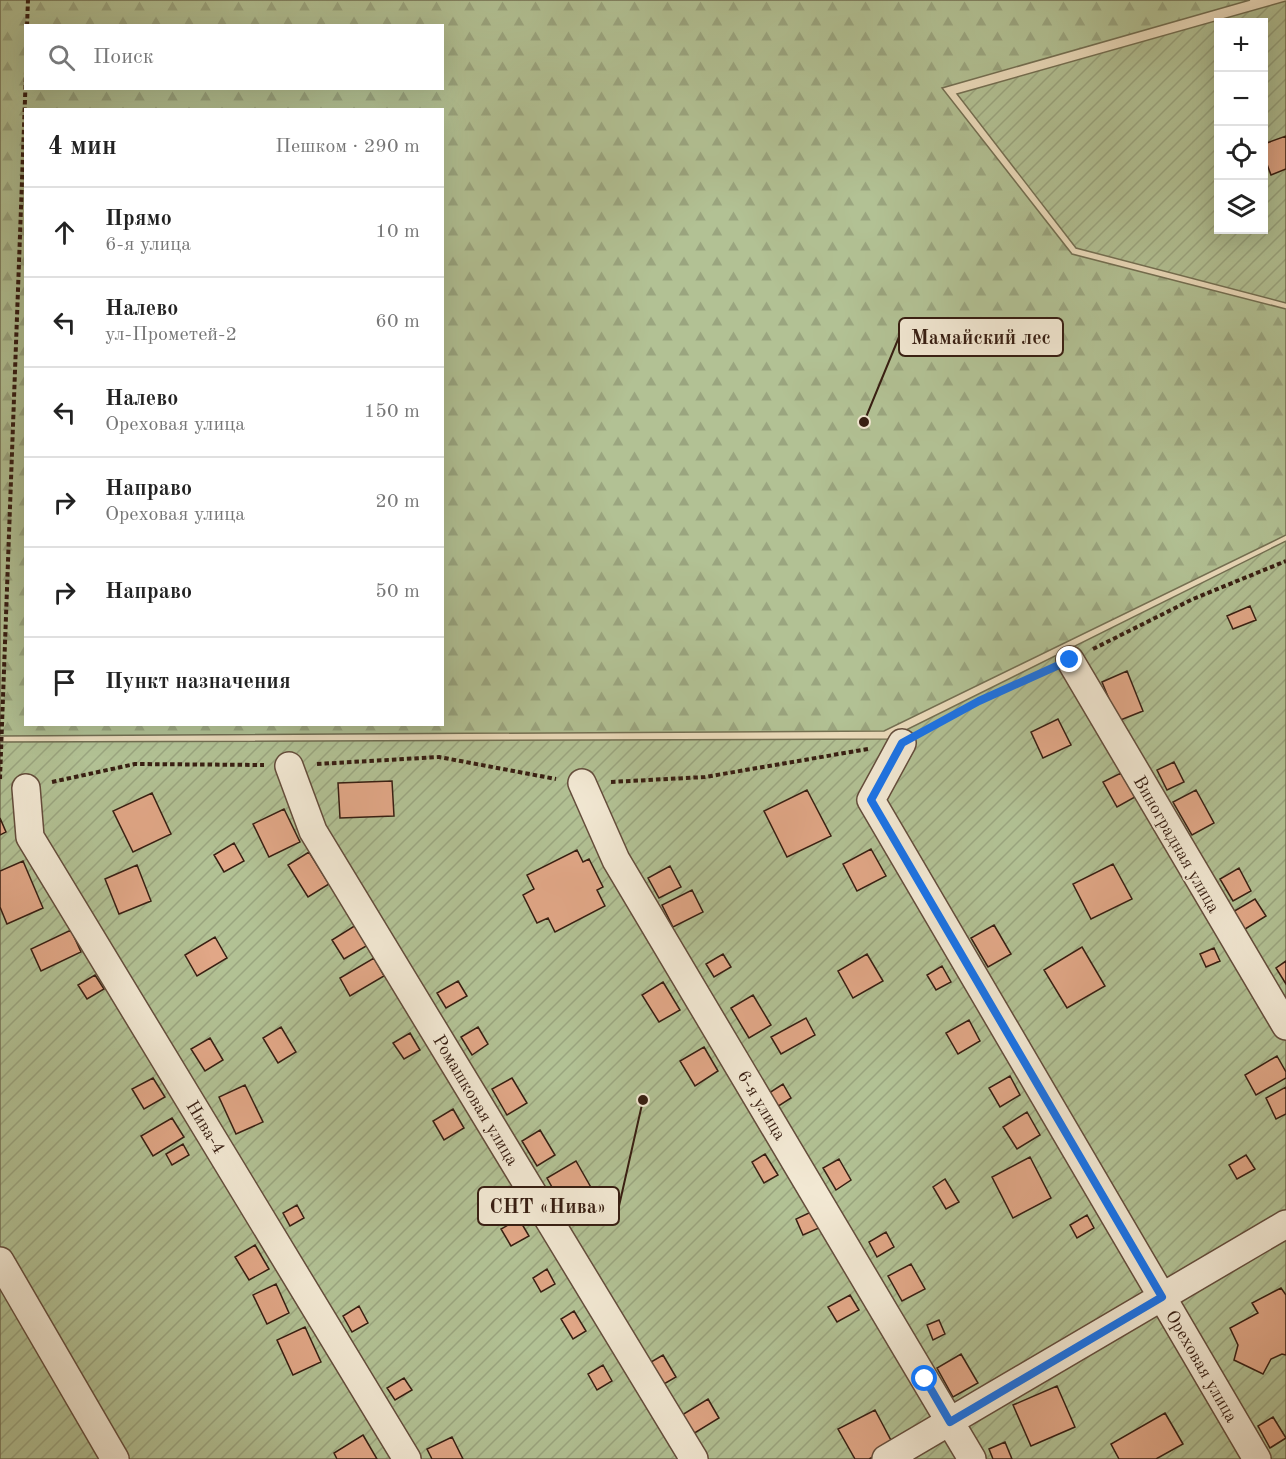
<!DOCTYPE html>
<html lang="ru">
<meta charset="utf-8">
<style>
:root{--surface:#fff;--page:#f2f2f2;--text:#222;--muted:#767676;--line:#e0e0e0}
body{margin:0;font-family:"Old Standard TT",serif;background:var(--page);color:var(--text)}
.controls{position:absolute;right:18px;top:18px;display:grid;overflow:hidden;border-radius:0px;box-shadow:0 6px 24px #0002}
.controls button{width:54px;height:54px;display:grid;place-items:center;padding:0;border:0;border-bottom:2px solid var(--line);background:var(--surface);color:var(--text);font:30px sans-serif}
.stop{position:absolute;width:18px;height:18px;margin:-14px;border:4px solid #1a73e8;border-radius:50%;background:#fff}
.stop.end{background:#1a73e8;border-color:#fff;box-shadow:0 2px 6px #0008}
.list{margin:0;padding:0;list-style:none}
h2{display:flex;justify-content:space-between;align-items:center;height:78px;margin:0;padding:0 24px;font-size:26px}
h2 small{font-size:20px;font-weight:400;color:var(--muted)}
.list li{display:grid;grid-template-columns:39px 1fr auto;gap:18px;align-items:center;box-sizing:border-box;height:90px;padding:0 24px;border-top:2px solid var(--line)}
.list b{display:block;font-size:22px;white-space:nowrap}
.list p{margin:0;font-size:20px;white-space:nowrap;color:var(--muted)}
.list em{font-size:20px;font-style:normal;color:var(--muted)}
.icon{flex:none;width:33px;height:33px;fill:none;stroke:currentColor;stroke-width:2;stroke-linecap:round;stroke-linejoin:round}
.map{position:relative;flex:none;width:1286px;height:1459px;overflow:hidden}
.search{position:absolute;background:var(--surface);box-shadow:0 6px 24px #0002;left:24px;top:24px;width:420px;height:66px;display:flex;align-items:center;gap:15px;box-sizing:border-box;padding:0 21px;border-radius:0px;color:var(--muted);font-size:22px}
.panel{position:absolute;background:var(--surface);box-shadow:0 6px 24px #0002;left:24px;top:108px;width:420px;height:618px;border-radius:0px}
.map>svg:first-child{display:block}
.forest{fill:url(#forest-firs);stroke:#747053;stroke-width:1.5;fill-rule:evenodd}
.garden{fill:url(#garden-furrows);stroke:#747053;stroke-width:1.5;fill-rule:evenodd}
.building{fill:#e1a787;stroke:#371e12;stroke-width:1.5}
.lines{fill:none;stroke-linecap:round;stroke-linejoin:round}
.street-casing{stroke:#644d3c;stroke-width:30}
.path{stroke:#371e12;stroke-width:4;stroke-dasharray:4.5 3;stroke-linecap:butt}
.street{stroke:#f2e8d3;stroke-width:27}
.route{stroke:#1a73e8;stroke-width:8}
.labels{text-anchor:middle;stroke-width:4.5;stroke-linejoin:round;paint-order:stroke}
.street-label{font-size:18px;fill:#371e12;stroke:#f2e8d3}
.leader{fill:none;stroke:#371e12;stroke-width:2}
.callout-dot{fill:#371e12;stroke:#f2e8d3;stroke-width:2}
.callout{fill:#f2e8d3;stroke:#371e12;stroke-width:2}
.callout-label{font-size:20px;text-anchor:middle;font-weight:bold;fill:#371e12}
</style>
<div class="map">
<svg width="1286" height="1459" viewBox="0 0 1286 1459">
<defs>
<pattern id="forest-firs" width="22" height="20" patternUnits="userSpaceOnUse" patternTransform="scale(1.5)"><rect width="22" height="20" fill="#b2c194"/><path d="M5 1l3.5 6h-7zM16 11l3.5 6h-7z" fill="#9aa57f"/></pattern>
<pattern id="garden-furrows" width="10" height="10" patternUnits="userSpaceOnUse" patternTransform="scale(1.5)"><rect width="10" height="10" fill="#b2c194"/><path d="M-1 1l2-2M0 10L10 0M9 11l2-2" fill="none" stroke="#9aa57f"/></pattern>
</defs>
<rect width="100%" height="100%" fill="#ebdbbb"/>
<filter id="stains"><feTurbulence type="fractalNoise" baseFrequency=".00333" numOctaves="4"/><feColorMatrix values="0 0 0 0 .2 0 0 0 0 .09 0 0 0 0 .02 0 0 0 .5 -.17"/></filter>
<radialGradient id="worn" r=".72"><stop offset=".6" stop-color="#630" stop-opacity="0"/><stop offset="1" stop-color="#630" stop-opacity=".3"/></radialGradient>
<path class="forest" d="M0,0H1250L942,88L1072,254L1286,309V535L884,731L0,736ZM26,26H442V88H26ZM26,110H442V724H26Z"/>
<path class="garden" d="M1286,1V303L1076,248L957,94ZM1218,22H1264V230H1218Z
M1286,541V1459H0V742L888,739Z"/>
<path class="building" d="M1286,136V169L1271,175L1264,156V144Z
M1250,606L1256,620L1233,629L1227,616Z
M1127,671L1143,711L1118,721L1102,682Z
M1058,719L1071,745L1043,758L1031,732Z
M1174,762L1184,782L1167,790L1157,770Z
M1121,773L1135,797L1117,807L1103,782Z
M392,781L394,816L340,818L338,783Z
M807,790L831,836L787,857L764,811Z
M1196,790L1214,823L1192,835L1173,802Z
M152,793L171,834L133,852L113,811Z
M284,809L300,842L269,857L253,824Z
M0,818L6,832L0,835Z
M234,843L244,861L224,872L214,855Z
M871,849L886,876L857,891L843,864Z
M577,850L583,862L589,859L603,887L597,890L605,906L555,932L548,918L537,923L523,895L534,889L527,875Z
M309,852L329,884L308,897L288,865Z
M23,861L43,908L7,924L0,907V871Z
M1113,864L1132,899L1091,919L1073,884Z
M137,865L151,901L119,914L105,879Z
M670,866L681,887L659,898L648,878Z
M1239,868L1251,891L1233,901L1220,879Z
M692,890L703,912L673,927L662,905Z
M1255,899L1266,916L1242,931L1231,913Z
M356,925L368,945L344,959L332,940Z
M994,925L1011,954L988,967L971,938Z
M71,930L81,952L41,971L31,949Z
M215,937L227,958L197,976L185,955Z
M1082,947L1105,986L1067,1008L1044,970Z
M1214,948L1220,961L1206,967L1200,954Z
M723,954L731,967L714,977L706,964Z
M867,954L883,981L853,998L838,971Z
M374,958L384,976L350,996L340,978Z
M1286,961V984L1276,968Z
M942,966L951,982L936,990L927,975Z
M95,975L104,989L87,999L78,985Z
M458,981L467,996L446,1008L437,993Z
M663,982L680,1010L659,1022L642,995Z
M753,995L771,1025L749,1038L731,1008Z
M806,1018L815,1035L781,1054L771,1037Z
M969,1020L980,1041L958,1054L946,1033Z
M281,1027L296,1052L278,1063L263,1038Z
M478,1027L488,1044L472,1055L461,1037Z
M410,1033L420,1050L404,1059L393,1043Z
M210,1038L223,1060L205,1071L191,1049Z
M704,1047L718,1071L695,1086L680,1061Z
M1277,1056L1286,1072V1078L1256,1095L1245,1075Z
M1010,1076L1020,1095L1000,1107L989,1088Z
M153,1078L165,1097L144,1109L132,1089Z
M512,1078L527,1103L507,1115L492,1089Z
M783,1084L791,1098L777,1107L769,1093Z
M245,1085L263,1122L236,1134L219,1097Z
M1286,1087V1114L1276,1119L1266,1098Z
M453,1109L464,1128L444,1140L433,1121Z
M1027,1112L1040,1135L1017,1149L1003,1127Z
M172,1118L184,1137L153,1156L141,1136Z
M540,1130L555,1155L537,1166L522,1141Z
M183,1144L189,1155L172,1165L166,1154Z
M765,1154L778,1175L764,1183L752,1162Z
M1246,1155L1255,1169L1237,1179L1229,1165Z
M1030,1157L1051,1198L1013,1218L992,1177Z
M839,1159L851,1180L836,1190L823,1168Z
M576,1161L593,1191L563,1207L547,1178Z
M945,1179L959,1202L946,1209L933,1187Z
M297,1205L304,1218L290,1226L283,1213Z
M811,1212L819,1228L803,1235L796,1219Z
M1087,1215L1094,1228L1077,1238L1070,1225Z
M519,1219L529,1236L511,1246L501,1229Z
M886,1232L894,1247L877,1257L869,1242Z
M255,1245L269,1269L249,1280L235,1257Z
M911,1264L925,1289L902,1301L888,1276Z
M547,1269L555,1284L541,1292L533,1278Z
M276,1284L289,1313L267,1324L253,1295Z
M1281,1288L1286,1295V1355L1282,1354L1271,1359L1263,1374L1234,1360L1238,1345L1230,1328L1258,1313L1252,1303Z
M850,1295L859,1310L837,1322L828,1307Z
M359,1306L368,1323L352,1332L343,1316Z
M574,1311L586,1331L573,1339L561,1319Z
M939,1320L945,1334L933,1340L927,1325Z
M305,1327L321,1362L293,1375L277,1340Z
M961,1354L978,1383L953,1397L937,1368Z
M663,1355L676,1377L664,1384L651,1362Z
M603,1365L612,1381L597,1390L588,1374Z
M404,1378L412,1390L395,1400L387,1388Z
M1057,1386L1075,1427L1031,1446L1013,1405Z
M708,1399L719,1418L693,1434L682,1415Z
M875,1410L894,1446L869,1459H855L838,1429Z
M1165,1413L1183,1444L1156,1459H1119L1111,1444Z
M1273,1417L1286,1438L1270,1448L1258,1426Z
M363,1435L377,1459H337L334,1453Z
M452,1437L463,1459H432L427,1449Z
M1005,1442L1012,1459H993L989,1449Z"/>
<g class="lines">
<g class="street-casing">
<path id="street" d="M1070,660L1286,1026
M902,743L871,800L1257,1459
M289,766L313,831L694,1459
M582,783L616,860L972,1459
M26,788L30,837L407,1459
M0,1261L115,1459
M886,1459L1286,1224"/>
</g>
<path class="path" d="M27,26L28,0
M1093,649L1193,599L1286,561
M923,731L979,701L1048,670
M317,764L439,757L556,779
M0,779L26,72
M52,782L135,764L264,765
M611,782L705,777L868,749"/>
<use href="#street" class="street"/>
</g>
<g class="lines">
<path class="route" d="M925,1379L950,1422L1162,1297L871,800L902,743L979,701L1070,660"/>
</g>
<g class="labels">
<g class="street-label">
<text transform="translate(1177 844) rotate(60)" y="6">Виноградная улица</text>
<text transform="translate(476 1100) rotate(59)" y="6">Ромашковая улица</text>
<text transform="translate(762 1105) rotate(59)" y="6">6-я улица</text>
<text transform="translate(206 1127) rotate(59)" y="6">Нива-4</text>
<text transform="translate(1202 1366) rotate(60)" y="6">Ореховая улица</text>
</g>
</g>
<path class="leader" d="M864 422L899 337M643 1100L619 1206"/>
<g class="callout-dot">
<circle cx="864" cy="422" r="6"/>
<circle cx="643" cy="1100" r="6"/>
</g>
<g class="callout">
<rect x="899" y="318" width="164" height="38" rx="6"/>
<rect x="478" y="1187" width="141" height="38" rx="6"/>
</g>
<g class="callout-label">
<text x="981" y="344">Мамайский лес</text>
<text x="548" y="1213">СНТ «Нива»</text>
</g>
<rect width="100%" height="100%" filter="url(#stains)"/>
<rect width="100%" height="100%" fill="url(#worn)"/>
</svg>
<div class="controls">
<button>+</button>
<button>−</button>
<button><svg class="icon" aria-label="locate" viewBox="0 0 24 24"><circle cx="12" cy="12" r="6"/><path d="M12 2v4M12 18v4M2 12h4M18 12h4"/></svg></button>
<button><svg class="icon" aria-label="layers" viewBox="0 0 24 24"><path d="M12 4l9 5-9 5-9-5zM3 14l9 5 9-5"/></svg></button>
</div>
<div class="stop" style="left:925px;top:1379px"></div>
<div class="stop end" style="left:1070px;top:660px"></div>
<div class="search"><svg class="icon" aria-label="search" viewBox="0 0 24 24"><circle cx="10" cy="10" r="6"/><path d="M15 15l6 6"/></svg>Поиск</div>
<section class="panel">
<h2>4 мин<small>Пешком · 290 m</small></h2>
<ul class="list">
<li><svg class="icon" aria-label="ahead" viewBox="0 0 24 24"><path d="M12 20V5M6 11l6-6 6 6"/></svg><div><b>Прямо</b><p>6-я улица</p></div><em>10 m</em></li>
<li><svg class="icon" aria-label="left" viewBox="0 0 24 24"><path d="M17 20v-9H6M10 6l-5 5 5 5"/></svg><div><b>Налево</b><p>ул-Прометей-2</p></div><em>60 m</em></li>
<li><svg class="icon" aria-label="left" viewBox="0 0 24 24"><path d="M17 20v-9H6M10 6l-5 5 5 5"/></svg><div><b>Налево</b><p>Ореховая улица</p></div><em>150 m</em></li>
<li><svg class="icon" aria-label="right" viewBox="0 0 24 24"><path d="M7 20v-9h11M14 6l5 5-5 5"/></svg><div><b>Направо</b><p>Ореховая улица</p></div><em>20 m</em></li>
<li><svg class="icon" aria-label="right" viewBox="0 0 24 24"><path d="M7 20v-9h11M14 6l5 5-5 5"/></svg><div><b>Направо</b></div><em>50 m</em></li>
<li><svg class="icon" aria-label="arrive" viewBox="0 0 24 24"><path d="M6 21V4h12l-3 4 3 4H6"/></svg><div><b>Пункт назначения</b></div></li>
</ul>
</section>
</div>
